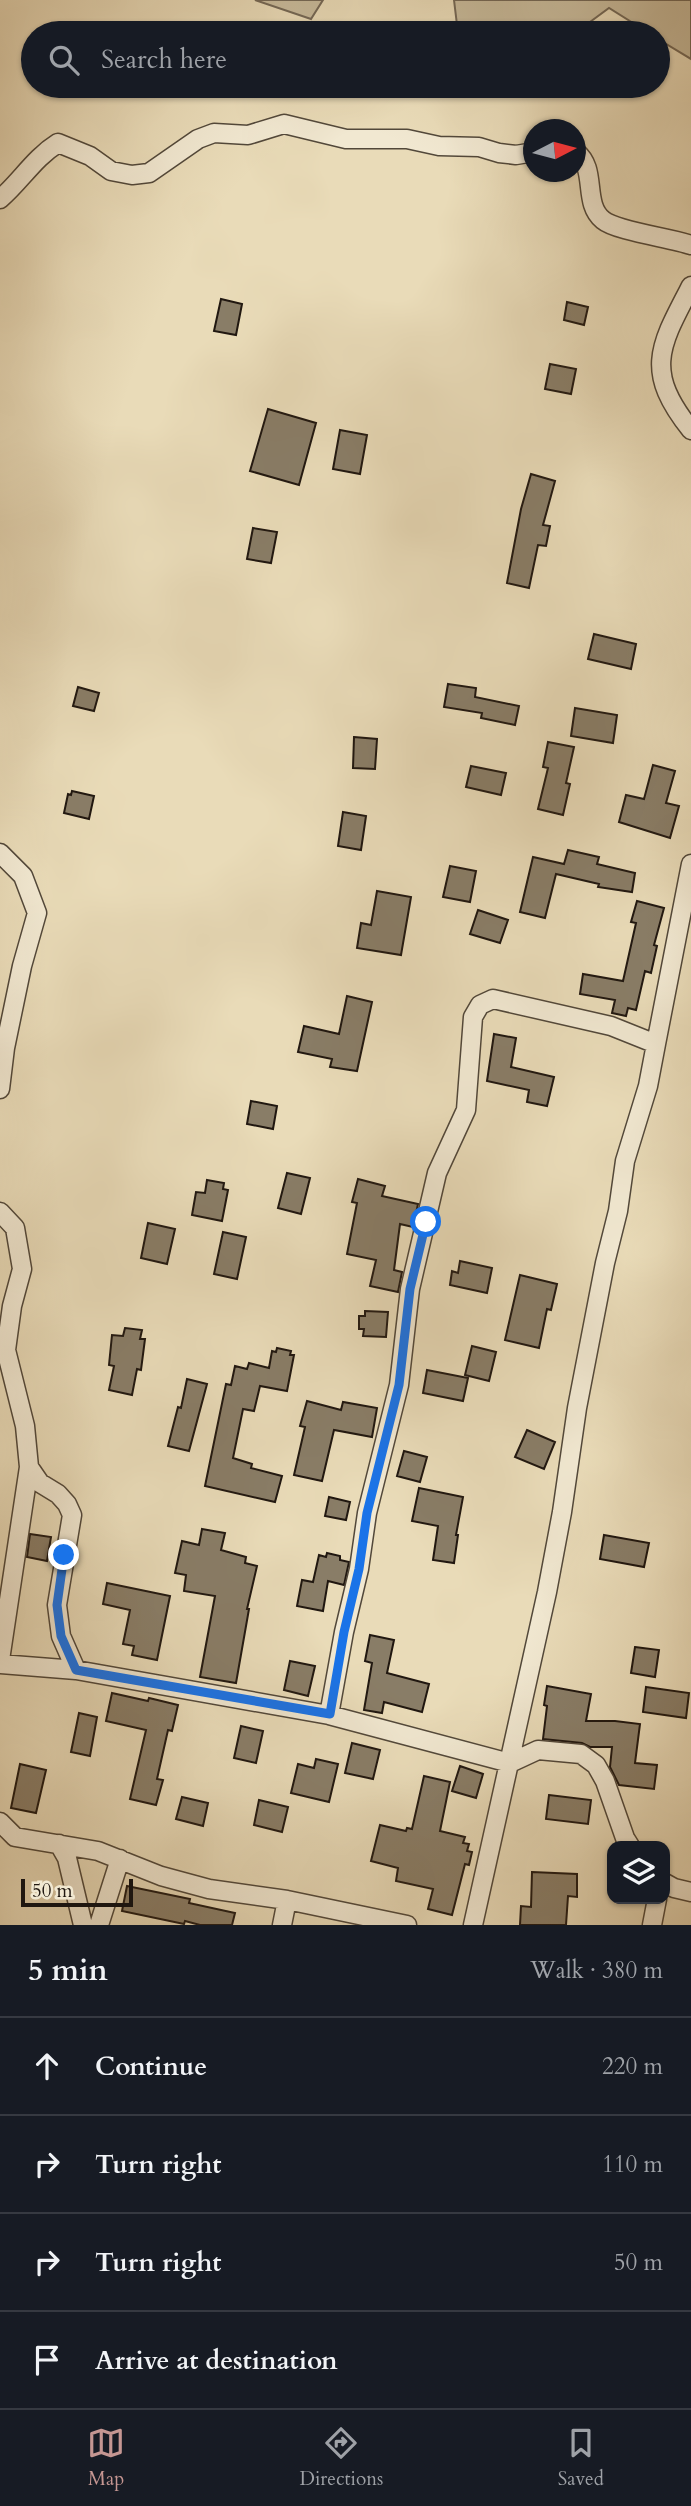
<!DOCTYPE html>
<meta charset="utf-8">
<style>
:root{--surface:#171b24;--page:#20242c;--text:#f1f3f6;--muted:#9ea1a6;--line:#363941;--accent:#c59692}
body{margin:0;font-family:Cardo,serif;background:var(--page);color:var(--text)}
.controls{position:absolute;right:21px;bottom:21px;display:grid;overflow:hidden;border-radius:14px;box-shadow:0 2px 5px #0004}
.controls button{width:63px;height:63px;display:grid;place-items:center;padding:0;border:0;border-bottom:2px solid var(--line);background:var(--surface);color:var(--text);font:35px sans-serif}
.compass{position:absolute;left:523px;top:119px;width:63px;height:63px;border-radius:50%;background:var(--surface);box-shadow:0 2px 5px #0004;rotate:84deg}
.scale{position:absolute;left:21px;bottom:18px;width:112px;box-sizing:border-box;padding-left:7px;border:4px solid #201710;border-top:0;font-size:19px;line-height:24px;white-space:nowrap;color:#201710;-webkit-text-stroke:5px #f1e8d1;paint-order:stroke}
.stop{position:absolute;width:21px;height:21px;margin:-16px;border:5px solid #1a73e8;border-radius:50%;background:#fff}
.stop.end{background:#1a73e8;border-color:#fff;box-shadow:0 2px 7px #0008}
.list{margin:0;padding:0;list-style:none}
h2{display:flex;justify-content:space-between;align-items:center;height:91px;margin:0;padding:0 28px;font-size:30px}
h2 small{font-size:23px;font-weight:400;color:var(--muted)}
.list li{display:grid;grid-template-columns:46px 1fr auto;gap:21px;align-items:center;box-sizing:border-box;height:98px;padding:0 28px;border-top:2px solid var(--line)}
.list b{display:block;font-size:26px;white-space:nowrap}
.list em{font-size:23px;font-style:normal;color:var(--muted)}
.icon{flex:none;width:38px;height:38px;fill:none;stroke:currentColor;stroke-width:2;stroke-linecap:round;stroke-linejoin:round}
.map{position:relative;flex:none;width:691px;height:1925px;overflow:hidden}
.search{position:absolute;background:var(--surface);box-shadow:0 2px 5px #0004;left:21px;right:21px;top:21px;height:77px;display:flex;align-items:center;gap:18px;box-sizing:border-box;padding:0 24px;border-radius:38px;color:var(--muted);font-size:26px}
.sheet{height:483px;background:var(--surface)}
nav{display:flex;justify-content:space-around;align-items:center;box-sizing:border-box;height:98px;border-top:2px solid var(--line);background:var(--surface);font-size:19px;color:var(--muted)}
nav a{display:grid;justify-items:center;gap:4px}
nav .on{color:var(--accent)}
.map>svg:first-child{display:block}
.green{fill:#c7ba9b;stroke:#746856;stroke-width:2}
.building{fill:#897d67;stroke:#201710;stroke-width:2}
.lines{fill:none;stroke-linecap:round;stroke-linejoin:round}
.street-casing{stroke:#52483a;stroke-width:21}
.street{stroke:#f1e8d1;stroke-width:18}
.route{stroke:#1a73e8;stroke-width:9}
</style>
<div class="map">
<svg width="691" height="1925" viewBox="0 0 691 1925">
<rect width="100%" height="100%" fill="#e9dbb8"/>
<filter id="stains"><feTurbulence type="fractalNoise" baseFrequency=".00286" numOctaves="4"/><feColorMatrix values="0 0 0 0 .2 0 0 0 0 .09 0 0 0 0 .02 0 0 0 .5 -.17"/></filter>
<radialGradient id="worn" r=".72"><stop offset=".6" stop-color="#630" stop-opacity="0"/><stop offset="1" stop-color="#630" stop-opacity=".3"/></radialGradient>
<path class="green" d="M255,0H323L311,19Z
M454,0H691V59L658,39V33H649L609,8L575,33H458Z"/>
<path class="building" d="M221,299L242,304L236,335L214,331Z
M567,302L588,307L584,325L564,320Z
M550,364L576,369L571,394L545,389Z
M268,409L316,423L299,485L250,471Z
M340,430L367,435L360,474L333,469Z
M531,474L555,481L543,525L550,526L546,546L538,545L529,588L507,583L521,509Z
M253,528L277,532L271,563L247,559Z
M594,634L636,644L631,669L588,659Z
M448,684L476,688L475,697L519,706L515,725L481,718L482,713L444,707Z
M78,687L99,693L94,711L73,706Z
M575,708L617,715L613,743L571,736Z
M354,737L377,739L375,769L353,768Z
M548,742L574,747L566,783L570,784L563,815L538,809L548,768L543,767Z
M653,765L675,771L666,803L679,806L670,838L619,822L626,795L644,799Z
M471,766L506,773L501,795L466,787Z
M72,791L94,796L89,819L64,813L68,794L71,795Z
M343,812L366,816L361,850L338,846Z
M568,850L599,857L597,864L635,873L632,892L598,887L599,884L556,874L545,918L520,912L533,857L564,864Z
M450,866L476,871L470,902L443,897Z
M377,891L411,897L401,955L357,948L361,923L371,925Z
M637,901L664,908L654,945L657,946L651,973L645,971L636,1010L628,1008L626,1016L612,1013L615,1000L580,994L583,974L623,981L636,923L631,922Z
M478,910L508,920L500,943L470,934Z
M347,996L372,1002L357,1071L330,1067L332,1059L298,1052L304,1026L339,1034Z
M494,1034L516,1038L511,1067L554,1077L547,1106L527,1102L529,1090L487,1081Z
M251,1101L277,1106L273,1129L247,1124Z
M287,1173L310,1178L301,1214L278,1208Z
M358,1179L385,1186L382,1196L418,1204L413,1227L400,1224L394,1270L402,1272L398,1292L370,1286L376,1260L347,1254L357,1203L352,1202Z
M207,1180L224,1183L223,1189L228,1190L222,1221L192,1215L196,1192L205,1193Z
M148,1223L175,1229L167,1264L141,1258Z
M223,1232L246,1237L237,1279L214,1274Z
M460,1261L492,1268L487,1293L450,1285L452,1271L458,1273Z
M520,1275L557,1284L551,1310L547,1309L539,1348L505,1340Z
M365,1311L388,1312L386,1337L363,1336L364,1329H359V1316H365Z
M125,1328L142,1330L140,1339H145L141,1370L137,1369L132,1395L109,1390L114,1366L109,1365L112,1335L123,1336Z
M472,1346L496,1352L489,1381L465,1375Z
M277,1348L291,1351L290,1355H294L287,1391L260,1386L254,1411L243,1409L233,1458L252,1464L251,1468L282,1476L275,1502L205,1486L226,1384L231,1385L235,1366L247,1369L249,1363L269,1368L272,1351L276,1352Z
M427,1370L468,1378L463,1401L423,1393Z
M187,1379L207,1384L189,1451L168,1446L178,1407L181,1408Z
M307,1401L341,1410L343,1402L377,1408L372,1437L334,1430L322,1481L294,1475L305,1427L300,1426Z
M527,1430L555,1442L544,1469L515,1457Z
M404,1451L427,1457L420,1482L397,1476Z
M419,1488L463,1497L456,1535H458L454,1563L433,1560L438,1526L412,1521Z
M329,1497L350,1502L346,1520L325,1516Z
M202,1529L225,1533L221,1550L246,1557L245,1563L257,1566L247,1609H249L236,1683L200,1677L215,1596L184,1591L186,1575L175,1573L182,1541L199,1545Z
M30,1534L51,1537L47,1561L27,1557Z
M604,1535L649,1543L644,1567L600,1559Z
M327,1553L340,1556V1560L349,1562L344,1585L328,1581L323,1611L297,1606L302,1580L313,1582L319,1555L326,1557Z
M107,1583L170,1596L157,1660L132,1655L134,1646L123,1644L130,1610L103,1604Z
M370,1635L394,1640L387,1673L429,1684L422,1712L384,1702L382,1713L364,1710L372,1663L365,1661Z
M635,1647L659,1650L655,1677L631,1673Z
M290,1661L315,1666L308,1696L284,1690Z
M547,1686L591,1694L586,1721H615L640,1724L635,1763L657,1765L654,1789L619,1785L610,1767L612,1747H590L582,1743L543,1739L547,1706L544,1705Z
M646,1687L689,1693L686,1718L643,1712Z
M112,1693L148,1701L149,1698L178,1705L172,1731L168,1730L157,1779L163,1780L156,1805L130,1799L146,1730L106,1721Z
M79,1713L97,1717L90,1756L71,1752Z
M241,1726L263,1731L256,1763L234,1758Z
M352,1743L380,1750L373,1779L345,1773Z
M316,1759L338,1764L329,1802L291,1793L298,1764L314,1768Z
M20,1764L46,1770L36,1813L11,1808Z
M460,1766L483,1774L476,1798L452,1791Z
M424,1776L450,1782L440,1831L465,1837L463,1843L469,1844L467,1851L472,1852L469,1865L465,1864L452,1915L428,1909L433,1889L396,1881L398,1868L371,1861L380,1825L406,1831L407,1828L412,1829Z
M549,1795L591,1800L588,1824L546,1819Z
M182,1797L208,1803L203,1826L176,1819Z
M259,1800L288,1807L282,1832L254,1825Z
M532,1872L577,1874V1897L568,1896L566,1925H520L521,1906L531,1907Z
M127,1886L190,1899L189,1903L235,1913L232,1925H200L185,1921L184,1924L122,1911Z"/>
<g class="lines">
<g class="street-casing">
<path id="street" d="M576,152C598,169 582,203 603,220C616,231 671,238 691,245
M0,199C21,181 34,158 58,143L90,156L111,171L132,175L149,173L198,139L214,133L248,135L284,124L346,139H407L439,146L479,147L499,153L516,155L534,152
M691,286C659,347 644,371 691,430
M0,853L23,876L37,913L22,966L5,1048L0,1089
M656,1044L691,864
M0,1212L15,1228L22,1269L12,1306L6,1350L25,1426L29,1467L40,1483L58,1494L67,1504L72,1515L57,1605L61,1636L76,1670L329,1715L344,1632L359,1569L367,1513L399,1385L410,1289L437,1173L466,1110L473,1017L480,1005L493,999L611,1026L656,1044L648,1086L625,1161L618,1211L605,1263L577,1408L562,1512L547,1592L473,1925
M0,1660L29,1467
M0,1664L76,1670
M329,1715L510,1763L538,1750L581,1754L596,1765L605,1781L625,1838L630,1846
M0,1822L15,1837L98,1851L161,1876L209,1889L287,1900L407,1925
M59,1844L67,1858L83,1925
M665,1883L674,1888L691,1892
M99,1925L120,1859
M282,1925L287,1900
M652,1925L657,1899"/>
</g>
<use href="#street" class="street"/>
</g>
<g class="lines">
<path class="route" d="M64,1555L57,1605L61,1636L76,1670L330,1714L344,1632L359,1569L367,1513L399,1385L410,1289L426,1222"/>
</g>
<rect width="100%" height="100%" filter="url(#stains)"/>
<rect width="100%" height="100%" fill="url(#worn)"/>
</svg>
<div class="controls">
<button><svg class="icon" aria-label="layers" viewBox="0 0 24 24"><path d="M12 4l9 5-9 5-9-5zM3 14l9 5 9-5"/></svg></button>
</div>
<svg class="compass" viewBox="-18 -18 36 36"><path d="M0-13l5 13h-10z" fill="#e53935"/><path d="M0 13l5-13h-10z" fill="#9ea1a6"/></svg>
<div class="scale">50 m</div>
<div class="stop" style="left:426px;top:1222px"></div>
<div class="stop end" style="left:64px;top:1555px"></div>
<div class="search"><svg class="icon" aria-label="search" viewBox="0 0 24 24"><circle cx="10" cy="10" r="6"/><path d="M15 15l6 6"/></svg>Search here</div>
</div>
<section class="sheet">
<h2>5 min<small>Walk · 380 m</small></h2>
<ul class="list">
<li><svg class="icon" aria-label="ahead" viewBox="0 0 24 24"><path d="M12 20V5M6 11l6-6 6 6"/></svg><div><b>Continue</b></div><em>220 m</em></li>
<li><svg class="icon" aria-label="right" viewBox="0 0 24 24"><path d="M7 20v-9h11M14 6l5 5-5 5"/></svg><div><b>Turn right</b></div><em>110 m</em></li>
<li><svg class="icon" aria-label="right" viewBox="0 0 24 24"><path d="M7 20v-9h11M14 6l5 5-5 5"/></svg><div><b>Turn right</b></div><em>50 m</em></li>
<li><svg class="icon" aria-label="arrive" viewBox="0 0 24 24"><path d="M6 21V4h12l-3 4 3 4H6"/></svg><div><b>Arrive at destination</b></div></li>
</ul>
</section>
<nav>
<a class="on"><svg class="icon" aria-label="map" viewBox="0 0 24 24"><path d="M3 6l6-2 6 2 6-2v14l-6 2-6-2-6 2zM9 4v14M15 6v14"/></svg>Map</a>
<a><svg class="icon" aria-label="directions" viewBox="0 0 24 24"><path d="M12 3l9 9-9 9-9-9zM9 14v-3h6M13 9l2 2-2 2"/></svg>Directions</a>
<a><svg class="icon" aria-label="saved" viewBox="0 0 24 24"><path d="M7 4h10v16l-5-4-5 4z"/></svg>Saved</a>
</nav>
